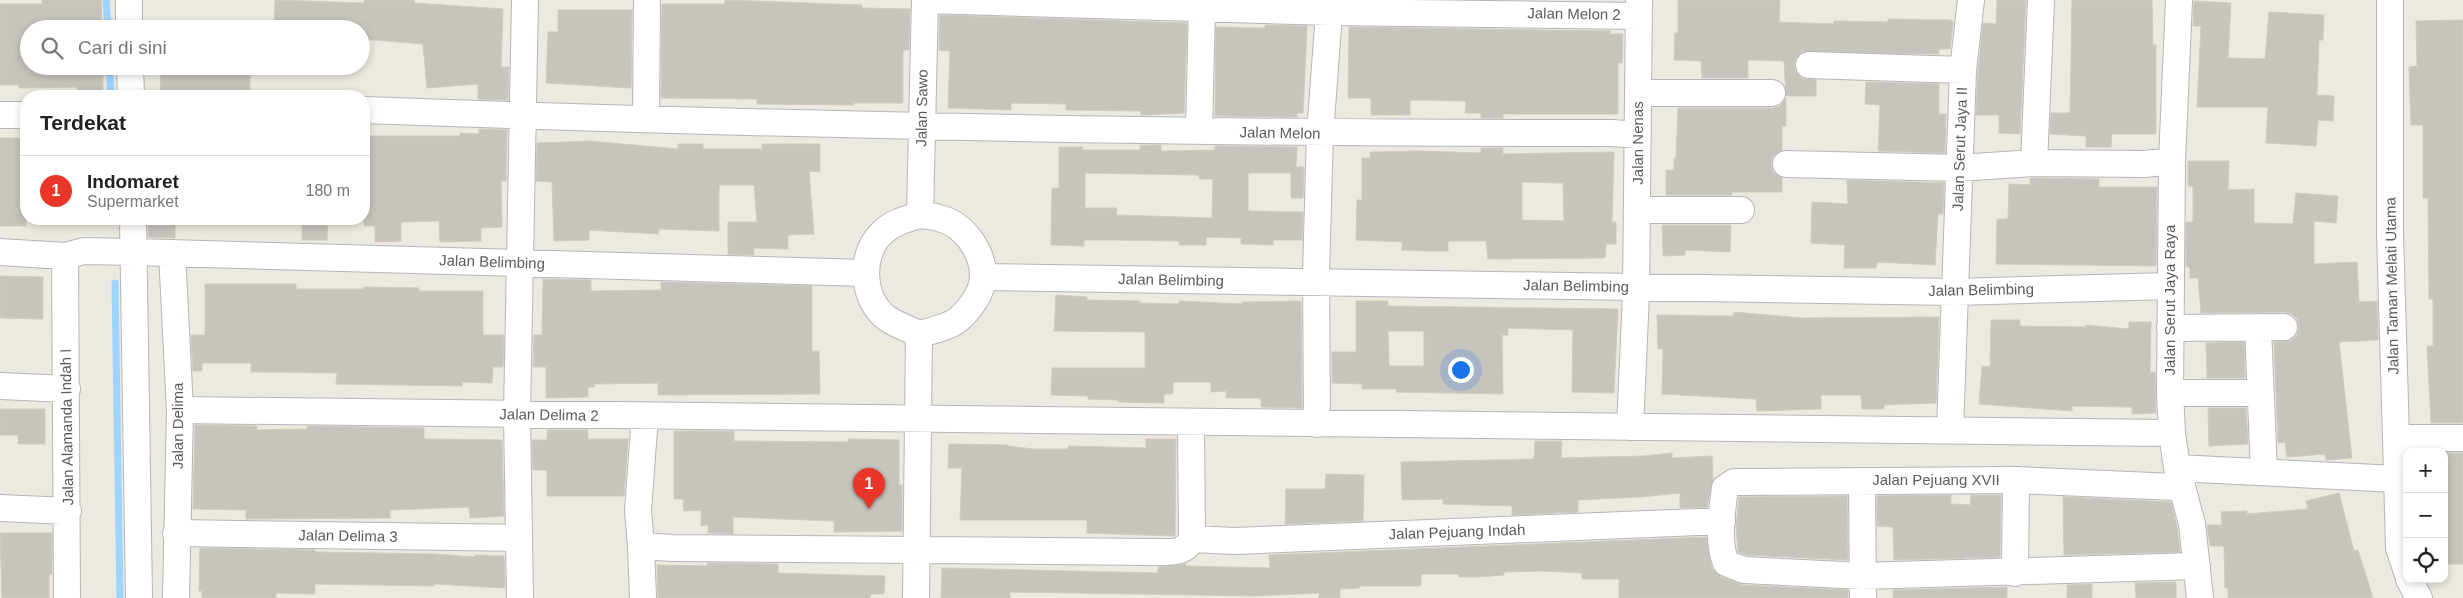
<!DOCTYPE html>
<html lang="id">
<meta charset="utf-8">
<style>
:root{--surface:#fff;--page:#f6f6f6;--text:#222;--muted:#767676;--line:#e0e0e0;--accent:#ea3628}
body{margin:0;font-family:Arial,sans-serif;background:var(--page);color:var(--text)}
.controls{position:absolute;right:15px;bottom:15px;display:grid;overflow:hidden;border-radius:10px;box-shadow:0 2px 8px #0003}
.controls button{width:45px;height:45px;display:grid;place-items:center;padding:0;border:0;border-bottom:1px solid var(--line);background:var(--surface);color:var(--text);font:25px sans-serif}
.you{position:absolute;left:1460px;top:369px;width:18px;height:18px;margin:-12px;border:4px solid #fff;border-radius:50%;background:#1a73e8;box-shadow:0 0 0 8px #1a73e833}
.badge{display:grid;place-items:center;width:32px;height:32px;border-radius:50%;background:var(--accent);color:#fff;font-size:16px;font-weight:700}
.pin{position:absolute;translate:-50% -41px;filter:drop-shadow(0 1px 2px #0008)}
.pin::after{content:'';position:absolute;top:26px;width:18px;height:15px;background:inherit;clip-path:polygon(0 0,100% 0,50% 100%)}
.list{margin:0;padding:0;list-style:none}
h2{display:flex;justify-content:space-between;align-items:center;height:65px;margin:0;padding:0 20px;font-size:21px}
h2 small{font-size:16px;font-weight:400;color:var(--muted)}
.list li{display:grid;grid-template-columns:32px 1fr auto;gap:15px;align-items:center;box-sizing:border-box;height:70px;padding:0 20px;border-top:1px solid var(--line)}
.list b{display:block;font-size:19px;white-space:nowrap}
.list p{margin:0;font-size:16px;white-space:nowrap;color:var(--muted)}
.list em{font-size:16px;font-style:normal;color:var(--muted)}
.icon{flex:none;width:28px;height:28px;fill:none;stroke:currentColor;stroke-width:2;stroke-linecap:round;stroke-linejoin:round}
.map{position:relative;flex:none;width:2463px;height:598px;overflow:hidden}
.search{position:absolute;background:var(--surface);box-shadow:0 2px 8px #0003;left:20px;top:20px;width:350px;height:55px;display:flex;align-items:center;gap:12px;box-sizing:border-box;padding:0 18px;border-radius:28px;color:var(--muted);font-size:19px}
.panel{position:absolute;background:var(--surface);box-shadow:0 2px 8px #0003;left:20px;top:90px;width:350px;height:135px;border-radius:20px}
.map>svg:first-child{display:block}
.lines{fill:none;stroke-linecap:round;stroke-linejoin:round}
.stream{stroke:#9dd5ff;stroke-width:7}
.building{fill:#c7c4bd;stroke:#d1cbbe;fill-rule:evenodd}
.minor-casing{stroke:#b3b6bb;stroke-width:28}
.minor{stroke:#fff;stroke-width:26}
.labels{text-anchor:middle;stroke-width:4;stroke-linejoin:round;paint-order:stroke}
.street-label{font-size:15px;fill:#595d61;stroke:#fff}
</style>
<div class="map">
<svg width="2463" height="598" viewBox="0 0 2463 598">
<rect width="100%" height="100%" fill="#ece9e0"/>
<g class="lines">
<path class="stream" d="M106,0L108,29
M109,66L111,96
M115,283L120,598"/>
</g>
<path class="building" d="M42,0H101L102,29H29V66H103V96H78L77,87L19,88V85H0V4H42Z
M275,0L364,3V0H414V3L503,9L501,67H509L508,100L478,99V84L427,88L423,44L361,39V29H274Z
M725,0L862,5V8L910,9L909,50H903V103H854V105L757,104V99L661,98L662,4H725Z
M1678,0H1780L1779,22L1834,24V21L1888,22V19L1951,20L1953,22L1950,49H1939V54L1802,52L1796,58L1794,65L1796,72L1802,78L1816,80V96H1786L1784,61L1748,60V78H1702L1701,61L1674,60L1675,33H1678Z
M1997,0H2026L2020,134L1999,133V115H1976L1978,71L1983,23L1996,24Z
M2072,0H2152L2153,45H2156V134H2112L2111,147H2086V136L2050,134L2051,113H2070Z
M2194,1L2231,3L2228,58L2265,59L2269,12L2324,15L2323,40H2319L2317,95L2334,96L2333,121L2318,120L2316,146L2266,143L2268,107H2197L2201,26H2193Z
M558,10H632L631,88L546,83L548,32H558Z
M940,15L1187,23L1184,113L1141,115V111L1066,110V104L1011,103V110L948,108L950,51L939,50Z
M2463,20V423H2431L2427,346H2433V299H2429L2428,198H2423V125H2411L2409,67L2417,66L2416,21Z
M1265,25L1307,26L1303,113H1297V117L1215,116L1216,27L1265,28Z
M1349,27L1610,31V34H1623L1622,63H1618V114H1503V118H1481V113H1465L1466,101L1410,100V115H1371V98H1348Z
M161,66H250V96H160Z
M1866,82L1939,84V114H1946L1945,153L1878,151L1880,105L1865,104Z
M1786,98V126H1782V150L1773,156L1771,163L1773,172L1782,178V192H1732V195H1666V170H1674V158H1676L1678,108H1772L1780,106Z
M479,129L507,130L506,181H501L502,227L481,228V241L440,242L439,221L401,222V241L375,242V226H364V136H460V133L479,134Z
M0,138H26V226H0Z
M589,141L678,149V144H703V149H762V144H820V172L809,171L814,234L788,235V249L754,248V255L728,254V222H757L754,185H719V231L659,229L658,234L589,230V240L554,241L552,182L536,181L537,143Z
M1140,145H1161V151L1215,150V146L1297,147L1296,167H1304L1303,198H1291V173H1248V211L1303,212L1302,240H1273V245L1241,244V238L1206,237V245H1179V241L1116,240H1084V246L1051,245L1052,188H1059V147H1083L1082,150H1140ZM1085,173L1199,175V179H1213L1212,218L1116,215L1117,208H1085Z
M1481,148H1503V154L1614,152L1612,222H1616V244H1606L1605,258L1488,259L1486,241H1448V251H1425L1402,250V242L1356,240L1357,200H1362V158H1370V152L1418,151L1481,153ZM1522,182L1563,183L1564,221L1522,220Z
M2188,161H2229L2228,190L2254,189V223L2293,224L2296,193L2338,196L2336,223L2314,221V264L2357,262L2359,302L2377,301L2378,340L2339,342L2352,458L2326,460L2325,454L2287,457L2285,442L2278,443L2274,342L2291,340L2297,335L2299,326L2297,319L2292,314L2284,312L2201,313L2198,278H2190V268L2186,266V222H2193V186H2188Z
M2030,178L2099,179V187H2157L2156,266L1996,264L1997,219H2008L2009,184L2030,185Z
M1847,180L1944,183L1943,214H1938L1935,265L1877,262L1876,268H1844L1845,245L1811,243L1812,202L1848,204Z
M148,219H175V238L148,237Z
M302,219H328L327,240H302Z
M1662,225H1731L1730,252L1685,250V255L1663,256Z
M0,276L43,277V319L0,318Z
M543,279L591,280V291L661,290V282L812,286V351H819L820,394L658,395V383L594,384V387H588V397L546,398V367H533L534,335H542Z
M205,284H296V289H364V287L419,288V291H483V335H504L503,367H493L492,383L462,382V386L336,384L337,373L251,372V363H202V371H193L191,335H205Z
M1056,295L1087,297V300L1140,301V303L1179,304V301L1242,304V302L1301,301L1302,408L1261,407V399L1259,398H1226V391L1211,392V382H1173V394H1164V403L1118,402L1119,400L1088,399V396L1051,395L1052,368H1145V332L1054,331Z
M1356,301H1388V306L1618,309L1614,393L1572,392L1573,330L1508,328V335H1502L1503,394L1396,392L1397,389H1362V384L1332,383V352H1356ZM1388,331H1424V366H1389Z
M1734,312L1802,318L1939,317L1936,403L1884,405V409H1862L1861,395H1821V409L1757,411L1756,399L1662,394L1663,349H1658L1657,315L1734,316Z
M1991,320H2020V326L2086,327V325L2129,329V322H2151L2150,373L2155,372L2156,413L2132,414V407L2072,406V411L1979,404L1982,366L1990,367Z
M2244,342L2245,378H2207L2206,343Z
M2208,408H2246L2248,444L2209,446Z
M0,409H45V444H18V435H0Z
M195,425L257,426V430L307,429V426L424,428V439L502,440L504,516L470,518L469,507L390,510V518L246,519V510L193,509Z
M547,430H588V439H628L624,496H547V470H533L532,440H547Z
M674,431H734V441L848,442V439L899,440V485H902V531L834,532V521L733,517V534L708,533V525L701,526V510L684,511L683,499H674Z
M1146,439H1176L1175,536L1087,533V520H960L962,468H948L949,444L1008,445V446L1033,449H1068L1069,446L1146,448Z
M1535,441H1562L1561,458L1644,456L1672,453V458L1712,456L1713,479L1707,507L1680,508V493L1640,497L1578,500V512L1512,515V506L1443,504V499L1402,500L1401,462L1534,459Z
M2444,453H2463V564H2444Z
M1326,474L1364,475L1363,521L1285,524L1286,489H1325Z
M2339,493L2354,551L2358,550L2373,598H2228V588H2225L2224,546H2210L2207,525H2222L2221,512L2247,511V514L2308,509L2306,501Z
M1951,495V504L1970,505L1971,495H2001L2000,557L1894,560L1893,527L1877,526V496Z
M1847,496L1848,560L1747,555L1738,552L1736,526L1739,497Z
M2063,497L2171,502L2177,527L2180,552L2064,555Z
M0,533H52V574H49V598H2Z
M1706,537L1712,568L1721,577L1743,585L1848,590V598H1619V579H1582V573L1543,571L1504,572V575L1478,577H1459V574H1421V586H1359L1360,588L1340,589V598H1319V593L1255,596L1010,592V598H941L942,568L1158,573V567L1186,564V566L1270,568L1269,555Z
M200,548L315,550V552L435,554L475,557V555L504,556L505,588L434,584V586L315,584V594L276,593V598H202V591H199Z
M707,563L778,564V573L885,576L884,594H871L870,598H658L657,565L707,566Z
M2176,582V598H2136L2135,583Z
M2092,584V598H2067V585Z
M2007,587V598H1893V590Z"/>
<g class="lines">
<g class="minor-casing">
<path id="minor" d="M129,0V29
M926,0L1330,12L1639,16
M2179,0L2172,161L2170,393L2172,433L2177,468L2192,524L2200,598
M2390,0V234L2396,438L2399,548L2407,572
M1809,65L1963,70L1950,430
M130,66L131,96
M1963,70L1971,0
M1638,93H1772
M364,110C780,125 1196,134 1612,133L1638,135
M0,115H26
M646,119L647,0
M1199,131L1202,6
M2034,163L2041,0
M1786,164L1959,168L2034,163L2144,164L2172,161
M1637,210H1741
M920,215C926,216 933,216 939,218C964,224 983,251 983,276C983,292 970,309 959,319C949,327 932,331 919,334C909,329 897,325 888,319C861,300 859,254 882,233C893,222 906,219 920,215Z
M920,215L925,0
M133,219L139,598
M0,252L65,256L84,251L134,252L865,273
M172,253L180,410L176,598
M65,256L67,598
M983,277L1955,292L2170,286
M2170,328L2284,327
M2258,328L2264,472
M0,386L67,389
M2170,393H2261
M180,410L2172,433
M645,416L638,510L641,546L673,548L1156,552C1170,552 1185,554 1192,539L1191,423
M1317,424L1316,273L1320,134L1330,0
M1630,427L1636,294L1639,0
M2396,438H2463
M2177,468L2397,479
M1862,481L1863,598
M2182,484L2175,487L2016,480L1734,482L1725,488C1722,510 1717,542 1726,563L1744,570L1862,576L2197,566
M0,508L68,511
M176,533L519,538
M1192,539L1235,541L1722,521
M641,546L643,598
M2015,573L2016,480
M2409,579L2419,598
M520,598L517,414L525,0
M916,598L919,334"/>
</g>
<use href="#minor" class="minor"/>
</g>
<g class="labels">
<g class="street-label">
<text transform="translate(1574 14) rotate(1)" y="5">Jalan Melon 2</text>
<text transform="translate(922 108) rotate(-89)" y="5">Jalan Sawo</text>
<text transform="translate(1280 133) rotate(1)" y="5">Jalan Melon</text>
<text transform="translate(1638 143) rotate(-90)" y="5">Jalan Nenas</text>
<text transform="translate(1960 149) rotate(-88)" y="5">Jalan Serut Jaya II</text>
<text transform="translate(492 262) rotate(2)" y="5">Jalan Belimbing</text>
<text transform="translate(1171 280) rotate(1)" y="5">Jalan Belimbing</text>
<text transform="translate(1576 286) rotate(1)" y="5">Jalan Belimbing</text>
<text transform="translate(2392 286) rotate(-91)" y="5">Jalan Taman Melati Utama</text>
<text transform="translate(1981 290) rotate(-1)" y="5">Jalan Belimbing</text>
<text transform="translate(2170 300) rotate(-90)" y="5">Jalan Serut Jaya Raya</text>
<text transform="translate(549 415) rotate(1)" y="5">Jalan Delima 2</text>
<text transform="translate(178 426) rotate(-90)" y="5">Jalan Delima</text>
<text transform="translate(67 427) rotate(-91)" y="5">Jalan Alamanda Indah I</text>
<text x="1936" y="485">Jalan Pejuang XVII</text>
<text transform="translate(1457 532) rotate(-2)" y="5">Jalan Pejuang Indah</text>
<text transform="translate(348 536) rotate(1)" y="5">Jalan Delima 3</text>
</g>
</g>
</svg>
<div class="controls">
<button>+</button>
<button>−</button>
<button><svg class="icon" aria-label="locate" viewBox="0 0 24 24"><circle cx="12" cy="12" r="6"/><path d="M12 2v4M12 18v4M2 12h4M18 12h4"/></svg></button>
</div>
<div class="you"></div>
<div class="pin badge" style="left:869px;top:509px">1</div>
<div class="search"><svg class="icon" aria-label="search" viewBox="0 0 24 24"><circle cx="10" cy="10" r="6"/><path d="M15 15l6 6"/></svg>Cari di sini</div>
<section class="panel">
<h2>Terdekat<small></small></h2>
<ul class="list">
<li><span class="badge">1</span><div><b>Indomaret</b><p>Supermarket</p></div><em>180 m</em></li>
</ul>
</section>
</div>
